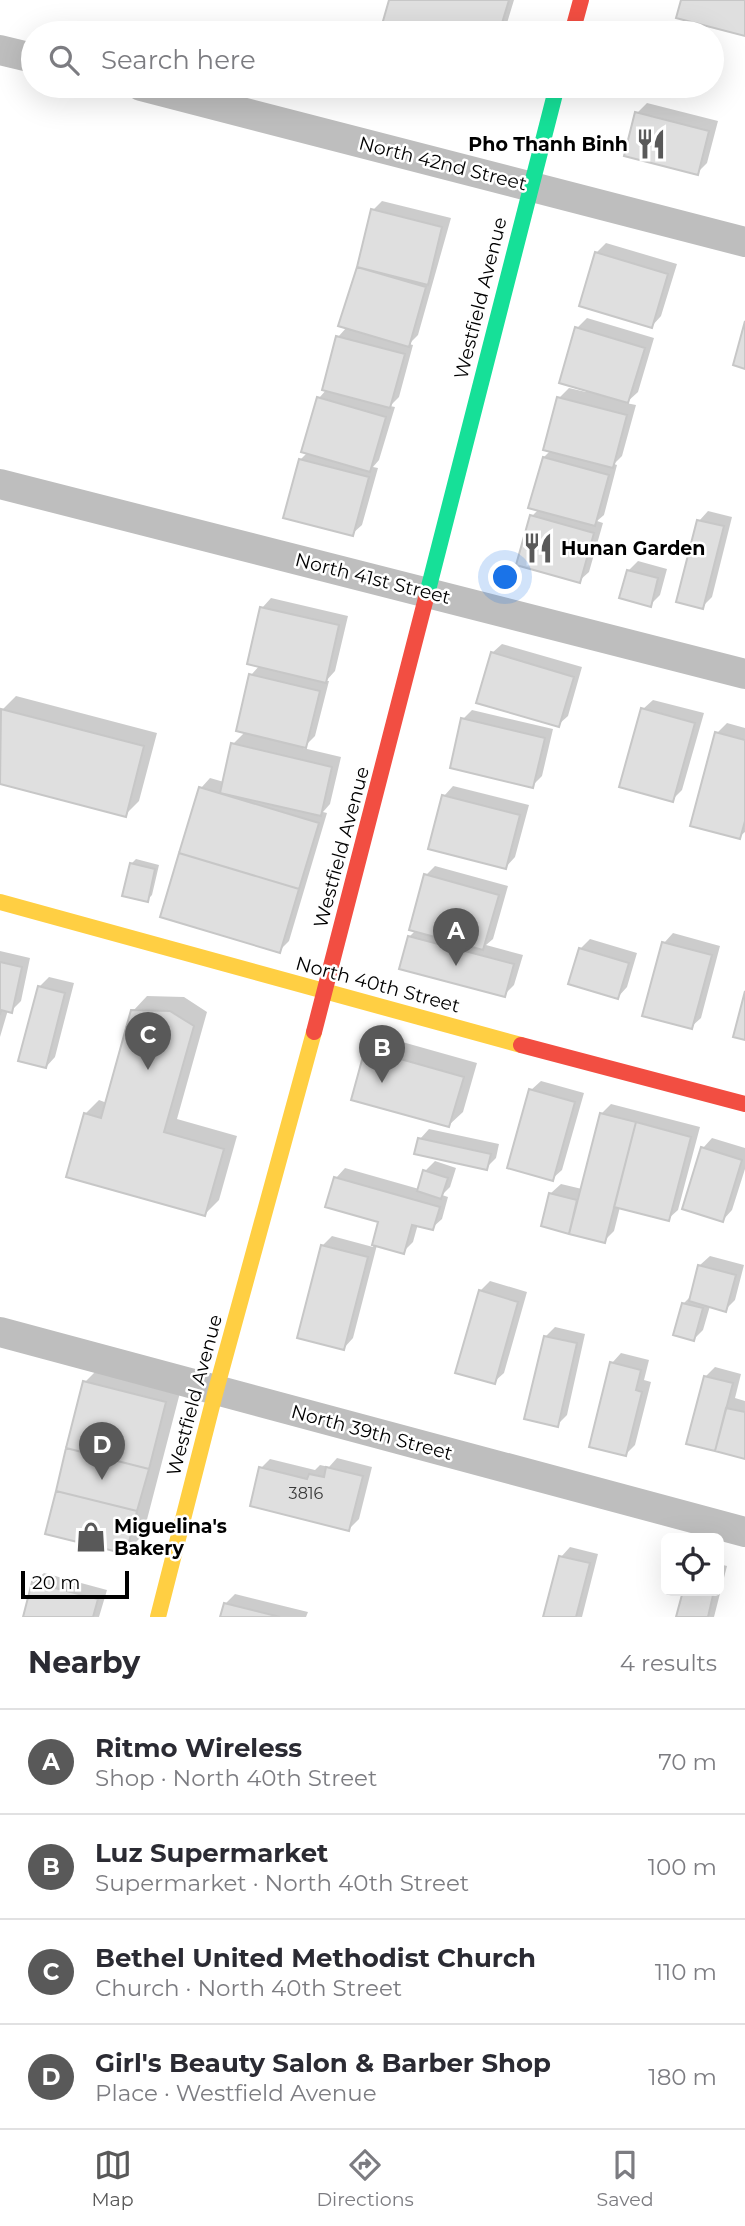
<!DOCTYPE html>
<meta charset="utf-8">
<style>
:root{--surface:#fff;--page:#f2f2f3;--text:#2b2b33;--muted:#7c7c81;--line:#e1e1e2;--accent:#595959}
body{margin:0;font-family:Montserrat,sans-serif;background:var(--page);color:var(--text)}
.controls{position:absolute;right:21px;bottom:21px;display:grid;overflow:hidden;border-radius:10px;box-shadow:0 7px 28px #0002}
.controls button{width:63px;height:63px;display:grid;place-items:center;padding:0;border:0;border-bottom:2px solid var(--line);background:var(--surface);color:var(--text);font:35px sans-serif}
.scale{position:absolute;left:21px;bottom:18px;width:108px;box-sizing:border-box;padding-left:7px;border:4px solid #000;border-top:0;font-size:19px;line-height:24px;white-space:nowrap;color:#000;-webkit-text-stroke:5px #fff;paint-order:stroke}
.you{position:absolute;left:506px;top:578px;width:24px;height:24px;margin:-18px;border:5px solid #fff;border-radius:50%;background:#1a73e8;box-shadow:0 0 0 10px #1a73e833}
.badge{display:grid;place-items:center;width:46px;height:46px;border-radius:50%;background:var(--accent);color:#fff;font-size:23px;font-weight:700}
.pin{position:absolute;translate:-50% -58px;filter:drop-shadow(0 2px 4px #0008)}
.pin::after{content:'';position:absolute;top:37px;width:24px;height:21px;background:inherit;clip-path:polygon(0 0,100% 0,50% 100%)}
.list{margin:0;padding:0;list-style:none}
h2{display:flex;justify-content:space-between;align-items:center;height:91px;margin:0;padding:0 28px;font-size:30px}
h2 small{font-size:23px;font-weight:400;color:var(--muted)}
.list li{display:grid;grid-template-columns:46px 1fr auto;gap:21px;align-items:center;box-sizing:border-box;height:105px;padding:0 28px;border-top:2px solid var(--line)}
.list b{display:block;font-size:26px;white-space:nowrap}
.list p{margin:0;font-size:23px;white-space:nowrap;color:var(--muted)}
.list em{font-size:23px;font-style:normal;color:var(--muted)}
.icon{flex:none;width:38px;height:38px;fill:none;stroke:currentColor;stroke-width:2;stroke-linecap:round;stroke-linejoin:round}
.map{position:relative;flex:none;width:745px;height:1617px;overflow:hidden}
.search{position:absolute;background:var(--surface);box-shadow:0 7px 28px #0002;left:21px;right:21px;top:21px;height:77px;display:flex;align-items:center;gap:18px;box-sizing:border-box;padding:0 24px;border-radius:38px;color:var(--muted);font-size:26px}
.sheet{height:511px;background:var(--surface)}
nav{display:flex;justify-content:space-around;align-items:center;box-sizing:border-box;height:98px;border-top:2px solid var(--line);background:var(--surface);font-size:19px;color:var(--muted)}
nav a{display:grid;justify-items:center;gap:4px}
nav .on{color:var(--accent)}
.map>svg:first-child{display:block}
.shadow{fill:#0003}
.building{fill:#dfdfdf;stroke:#c7c7c7;stroke-width:2}
.lines{fill:none;stroke-linecap:round;stroke-linejoin:round}
.street{stroke:#bebebe;stroke-width:30}
.fast{stroke:#16e098;stroke-width:16}
.slow{stroke:#ffcf43;stroke-width:16}
.jam{stroke:#f24e42;stroke-width:16}
.labels{text-anchor:middle;stroke-width:5;stroke-linejoin:round;paint-order:stroke}
.number-label{font-size:16px;fill:#383838}
.poi-label{font-size:19px;font-weight:bold;fill:#000;stroke:#fff;text-anchor:start}
.street-label{font-size:19px;fill:#000;stroke:#fff}
</style>
<div class="map">
<svg width="745" height="1617" viewBox="0 0 745 1617">
<rect width="100%" height="100%" fill="#fff"/>
<path class="shadow" d="M391,0H514L504,33H404L383,27Z
M647,103L718,121L707,163L697,173L637,113Z
M382,201L451,218L418,335L409,344L413,345L399,397L390,406L395,407L379,460L373,467L378,468L362,525L352,534L300,460L308,452L319,398L327,389L338,337L347,327L340,325L373,210Z
M606,243L677,264L661,316L652,326L596,253Z
M587,318L654,338L638,392L626,403L636,405L622,456L614,464L617,465L604,515L597,521L603,523L589,572L579,581L532,516L539,509L544,457L551,450L559,398L569,388L586,392L577,328Z
M708,511L732,517L712,597L702,607L699,521Z
M638,561L667,569L660,595L650,605L628,571Z
M271,598L348,616L335,671L326,681H329L315,736L303,748L341,757L330,804L323,812L327,813L289,941L279,951L162,916L201,788L210,778L224,782L233,744L245,732L251,675L260,665L262,608Z
M502,644L582,667L568,716L558,725L492,653Z
M16,696L157,733L139,801L125,815L0,783V719L2,710Z
M653,700L704,713L682,790L672,800L643,709Z
M472,710L553,729L542,776L532,786L463,719Z
M727,723L745,728V832L739,837L717,733Z
M453,786L529,805L515,857L506,867L444,796Z
M136,859L159,865L152,895L147,900L131,864Z
M435,866L508,886L493,939L486,945L523,955L514,985L504,995L409,937L416,930L426,875Z
M673,933L720,946L701,1018L691,1027L664,943Z
M590,939L637,953L627,987L618,997L580,949Z
M0,951L30,958L21,1001L11,1011L8,1010L0,1037Z
M49,977L74,983L55,1057L46,1067L39,987Z
M147,996L184,997L207,1012L177,1119L237,1136L219,1200L205,1214L85,1114L99,1100L107,1103L133,1011Z
M381,1036L477,1063L463,1112L449,1125L367,1050Z
M541,1081L584,1093L562,1170L552,1179L531,1090Z
M611,1104L700,1127L678,1210L668,1219L620,1207L614,1231L604,1241L543,1225L551,1193L561,1184L582,1189L601,1114Z
M429,1129L499,1144L496,1158L486,1168L420,1139Z
M712,1138L745,1148V1169L732,1210L723,1220L703,1148Z
M435,1161L456,1168L450,1187L442,1195L448,1197L442,1219L432,1228L418,1224L413,1242L403,1252L377,1245L353,1338L344,1348L322,1246L332,1236L373,1247L380,1221L336,1178L345,1168L419,1189L425,1171Z
M710,1256L744,1265L735,1300L725,1310L710,1306L703,1330L694,1339L683,1304L692,1295L700,1265Z
M490,1281L527,1292L504,1373L494,1382L480,1291Z
M555,1327L585,1334L567,1415L557,1425L545,1337Z
M621,1353L649,1360L644,1380L651,1382L635,1445L626,1454L612,1363Z
M102,1365L182,1385L143,1535L126,1552L85,1382Z
M715,1367L741,1374L735,1398L745,1401V1457L705,1377Z
M337,1458L372,1467L359,1519L349,1529L261,1468L270,1459L315,1470L320,1465L329,1467Z
M570,1547L598,1554L582,1617H545L561,1557Z
M719,1564L727,1566L714,1617H678L685,1591H719Z
M44,1573L107,1590L99,1617H24L34,1582Z
M235,1594L308,1612L306,1617H222L225,1604Z"/>
<path class="building" d="M389,0H509L499,33H397L381,28Z
M681,0H745V36L676,18Z
M635,112L709,131L698,175L624,156Z
M371,209L442,227L428,285L357,267Z
M595,252L668,274L652,328L579,306Z
M357,267L426,287L409,347L338,326Z
M745,321V369L733,365Z
M575,327L645,348L628,403L559,383Z
M336,336L405,354L390,408L322,390Z
M317,397L386,417L370,472L301,452Z
M557,397L627,415L613,468L543,450Z
M543,457L609,475L595,526L528,508Z
M299,459L369,477L353,536L283,518Z
M530,515L594,533L580,583L516,565Z
M697,520L724,526L703,609L676,602Z
M627,570L658,578L651,607L619,598Z
M260,607L339,625L326,683L247,664Z
M491,652L574,677L559,727L476,703Z
M249,674L320,691L306,748L236,731Z
M641,708L695,723L673,802L619,787Z
M1,709L144,746L126,817L0,784Z
M461,718L545,738L533,788L450,768Z
M715,732L745,740V821L740,839L690,826Z
M231,743L332,767L321,816L220,793Z
M199,787L319,823L299,889L179,853Z
M442,795L520,815L506,869L428,849Z
M179,853L299,889L280,953L160,917Z
M130,863L155,869L148,902L122,896Z
M424,874L499,895L483,950L409,930Z
M408,936L514,964L505,997L399,969Z
M662,942L712,955L692,1029L642,1016Z
M579,948L629,963L618,999L568,984Z
M0,962L22,967L12,1013L1,1010L0,1015Z
M38,986L65,993L46,1068L18,1061Z
M745,991V1040L733,1037Z
M131,1010L170,1011L194,1026L164,1132L224,1149L205,1216L66,1177L84,1113L101,1118Z
M365,1049L464,1077L449,1127L351,1100Z
M529,1089L575,1102L553,1181L507,1168Z
M600,1113L636,1122L605,1243L569,1234Z
M636,1122L691,1137L669,1221L614,1207Z
M418,1138L491,1154L487,1170L414,1154Z
M701,1147L742,1160L723,1222L682,1209Z
M423,1170L448,1178L441,1199L417,1191Z
M334,1177L440,1207L433,1230L412,1225L404,1254L372,1245L378,1222L325,1207Z
M549,1193L577,1200L569,1234L541,1226Z
M321,1245L368,1257L344,1350L297,1338Z
M698,1265L736,1275L726,1312L689,1301Z
M479,1290L518,1302L495,1384L455,1373Z
M682,1303L703,1308L694,1341L673,1335Z
M544,1336L577,1343L558,1427L524,1419Z
M610,1362L641,1370L636,1390L642,1392L626,1456L589,1447Z
M704,1376L733,1383L715,1451L686,1444Z
M83,1381L166,1402L149,1469L66,1448Z
M726,1408L745,1412V1459L715,1451Z
M66,1448L149,1469L137,1511L56,1491Z
M259,1467L307,1479L309,1474L324,1477L326,1467L363,1476L349,1531L250,1506Z
M56,1491L137,1511L126,1554L45,1534Z
M559,1556L590,1563L576,1617H543Z
M32,1582L98,1599L93,1617H23Z
M683,1591H714L708,1617H676Z
M224,1603L280,1617H220Z"/>
<g class="lines">
<path class="street" d="M0,50L33,58
M141,86L745,242
M0,484L745,674
M0,1332L745,1532"/>
<path class="fast" d="M426,598L557,86"/>
<path class="slow" d="M0,902L521,1045
M158,1617L216,1390L314,1032"/>
<path class="jam" d="M572,33L581,0
M314,1032L426,598
M521,1045L745,1104"/>
</g>
<defs>
<g id="restaurant-bare" transform="scale(2.415)"><path d="M-5-6h1v4h1v-4h1v4h1v-4h1v5L-1.5 .5V6h-2V.5L-5-1ZM5-6V6H3V1.5H1.5Q1.5-4 5-6Z" fill="#595959" stroke="#fff" stroke-width="2.5" paint-order="stroke"/></g>
<g id="shop-bare" transform="scale(2.415)"><path d="M-5-2.5h2.3a2.7 3.5 0 0 1 5.4 0H5L5.5 6h-11ZM-1.5-2.5h3a1.5 2.3 0 0 0-3 0Z" fill="#595959" stroke="#fff" stroke-width="2.5" paint-order="stroke"/></g>
</defs>
<g fill-rule="evenodd">
<use href="#restaurant-bare" x="651" y="144"/>
<use href="#restaurant-bare" x="538" y="548"/>
<use href="#shop-bare" x="91" y="1537"/>
</g>
<g class="labels">
<g class="number-label">
<text x="306" y="1499">3816</text>
</g>
<g class="poi-label">
<text x="628" y="151" text-anchor="end">Pho Thanh Binh</text>
<text x="561" y="555">Hunan Garden</text>
<text x="114" y="1533">Miguelina's<tspan x="114" dy="22">Bakery</tspan></text>
</g>
<g class="street-label">
<text transform="translate(443 163) rotate(14)" y="7">North 42nd Street</text>
<text transform="translate(480 298) rotate(-76)" y="7">Westfield Avenue</text>
<text transform="translate(373 578) rotate(14)" y="7">North 41st Street</text>
<text transform="translate(341 847) rotate(-75)" y="7">Westfield Avenue</text>
<text transform="translate(378 984) rotate(15)" y="7">North 40th Street</text>
<text transform="translate(194 1395) rotate(-75)" y="7">Westfield Avenue</text>
<text transform="translate(372 1432) rotate(15)" y="7">North 39th Street</text>
</g>
</g>
</svg>
<div class="controls">
<button><svg class="icon" aria-label="locate" viewBox="0 0 24 24"><circle cx="12" cy="12" r="6"/><path d="M12 2v4M12 18v4M2 12h4M18 12h4"/></svg></button>
</div>
<div class="scale">20 m</div>
<div class="you"></div>
<div class="pin badge" style="left:456px;top:966px">A</div>
<div class="pin badge" style="left:382px;top:1083px">B</div>
<div class="pin badge" style="left:148px;top:1070px">C</div>
<div class="pin badge" style="left:102px;top:1480px">D</div>
<div class="search"><svg class="icon" aria-label="search" viewBox="0 0 24 24"><circle cx="10" cy="10" r="6"/><path d="M15 15l6 6"/></svg>Search here</div>
</div>
<section class="sheet">
<h2>Nearby<small>4 results</small></h2>
<ul class="list">
<li><span class="badge">A</span><div><b>Ritmo Wireless</b><p>Shop · North 40th Street</p></div><em>70 m</em></li>
<li><span class="badge">B</span><div><b>Luz Supermarket</b><p>Supermarket · North 40th Street</p></div><em>100 m</em></li>
<li><span class="badge">C</span><div><b>Bethel United Methodist Church</b><p>Church · North 40th Street</p></div><em>110 m</em></li>
<li><span class="badge">D</span><div><b>Girl's Beauty Salon &amp; Barber Shop</b><p>Place · Westfield Avenue</p></div><em>180 m</em></li>
</ul>
</section>
<nav>
<a class="on"><svg class="icon" aria-label="map" viewBox="0 0 24 24"><path d="M3 6l6-2 6 2 6-2v14l-6 2-6-2-6 2zM9 4v14M15 6v14"/></svg>Map</a>
<a><svg class="icon" aria-label="directions" viewBox="0 0 24 24"><path d="M12 3l9 9-9 9-9-9zM9 14v-3h6M13 9l2 2-2 2"/></svg>Directions</a>
<a><svg class="icon" aria-label="saved" viewBox="0 0 24 24"><path d="M7 4h10v16l-5-4-5 4z"/></svg>Saved</a>
</nav>
